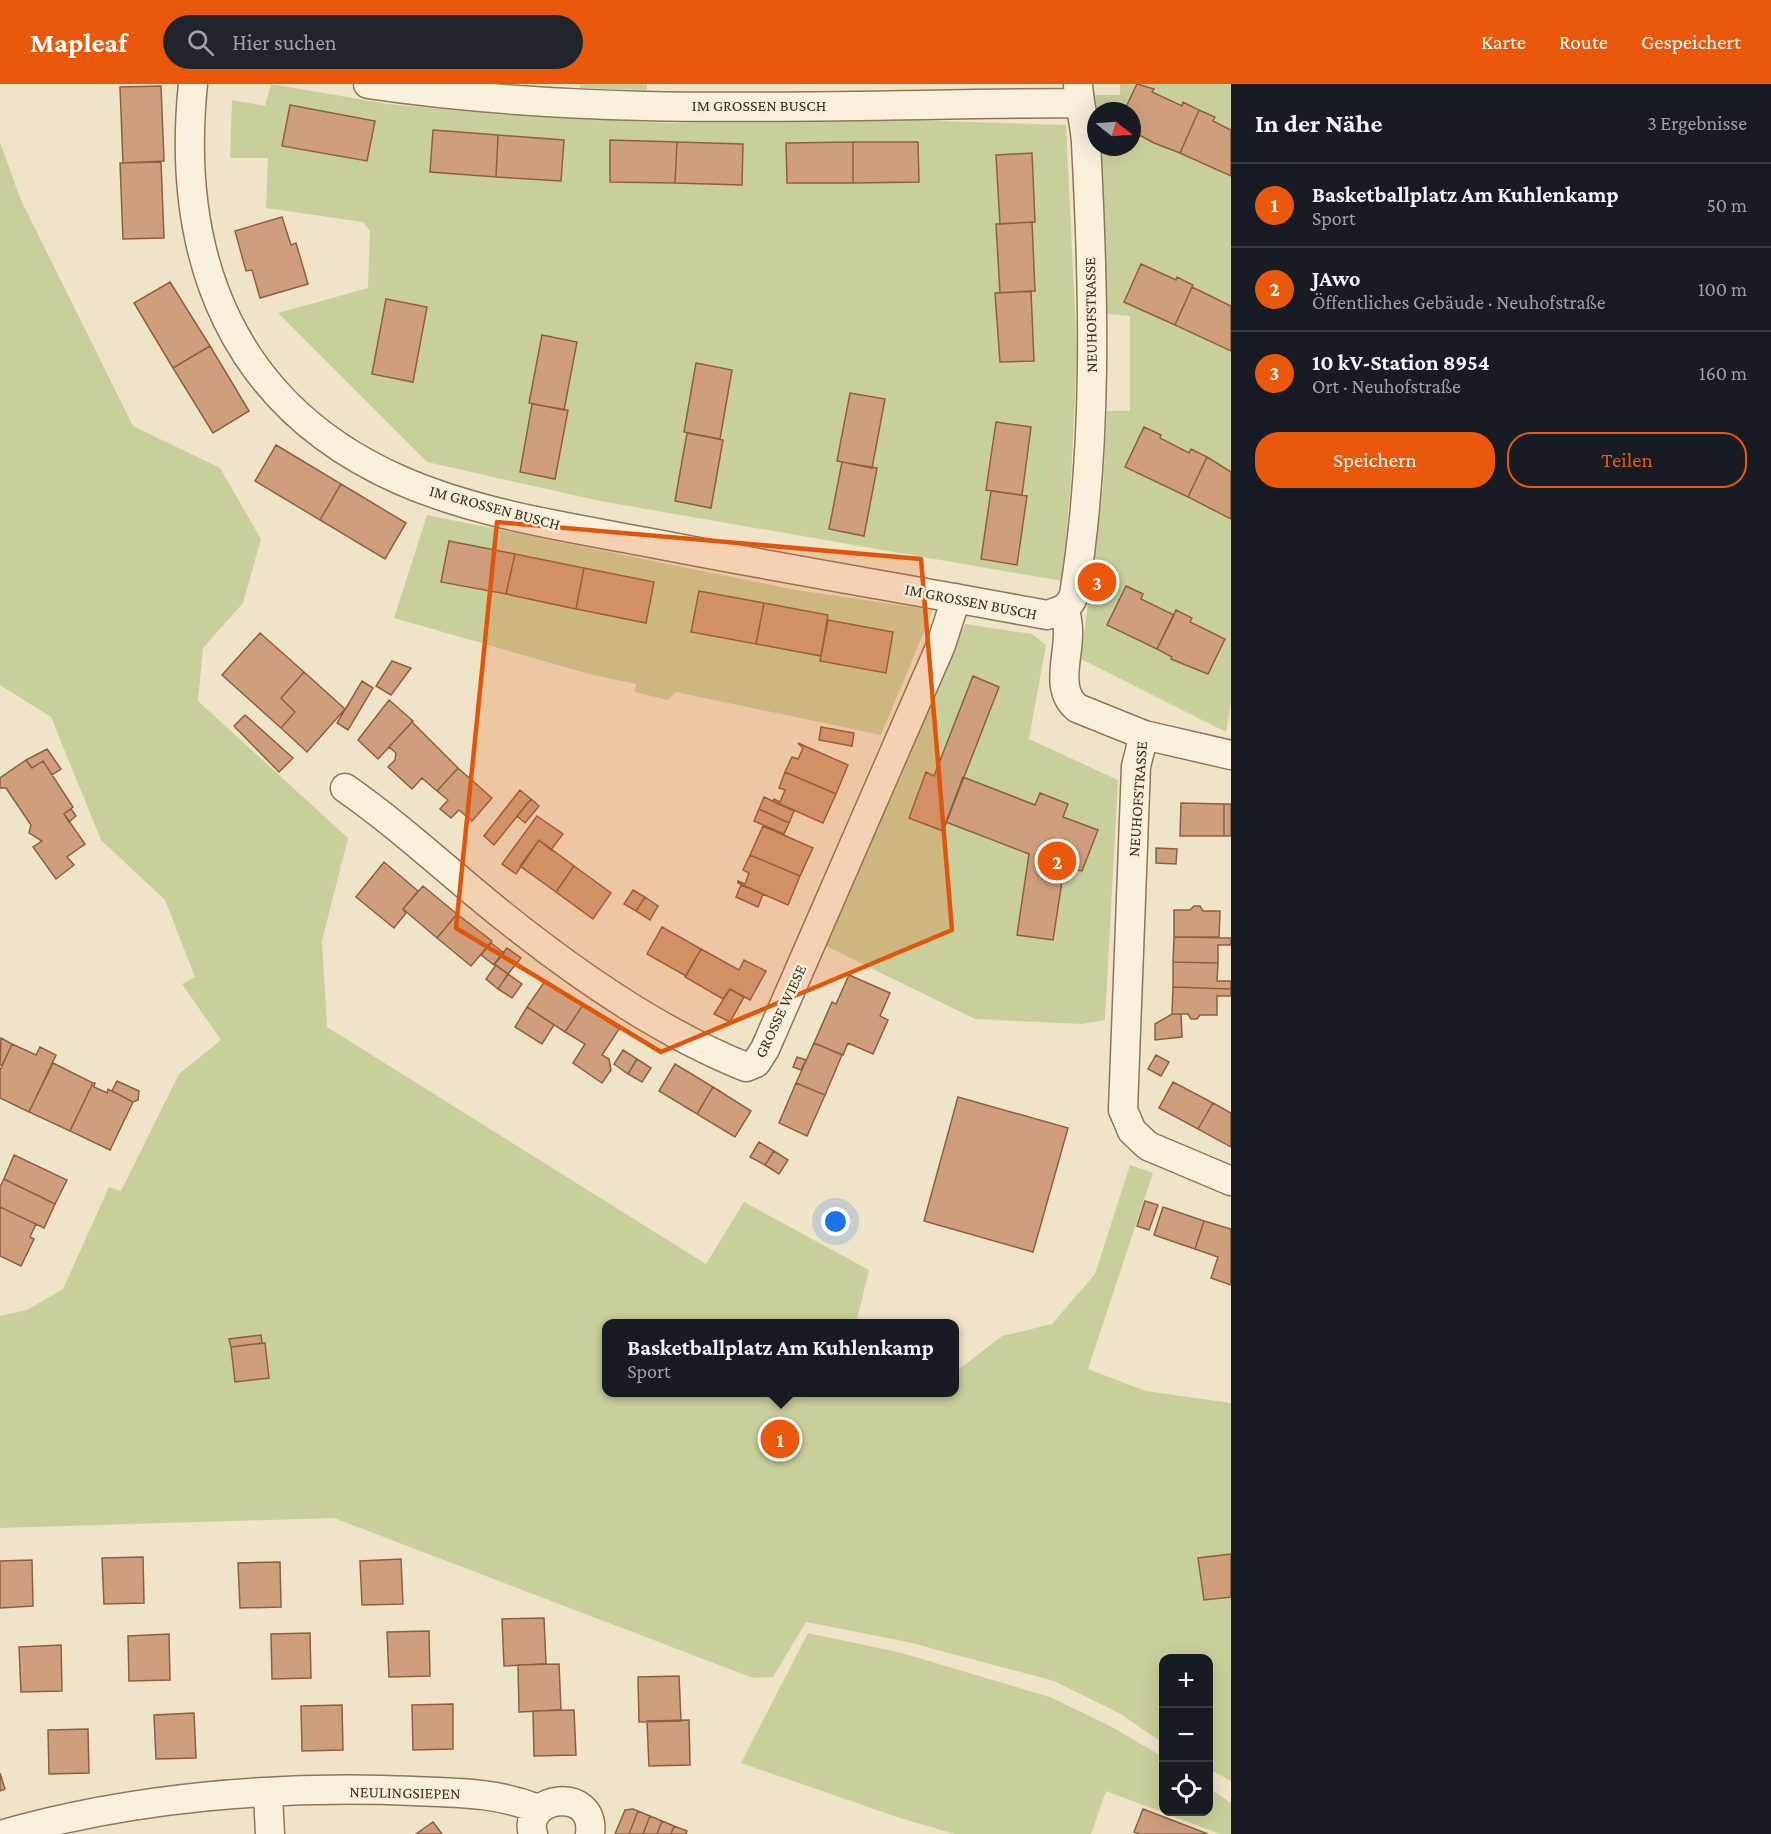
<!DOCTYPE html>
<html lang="de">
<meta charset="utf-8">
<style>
:root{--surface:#171b24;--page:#20242c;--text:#f1f3f6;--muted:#9ea1a6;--line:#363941;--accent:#ea580c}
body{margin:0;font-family:"Crimson Pro",serif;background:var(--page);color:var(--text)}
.controls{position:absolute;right:18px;bottom:18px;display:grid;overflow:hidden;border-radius:12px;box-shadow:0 6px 24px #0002}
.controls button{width:54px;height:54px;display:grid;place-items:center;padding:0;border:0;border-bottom:2px solid var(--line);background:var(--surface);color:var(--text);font:30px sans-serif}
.compass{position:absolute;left:1087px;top:18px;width:54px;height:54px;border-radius:50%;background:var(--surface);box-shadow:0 6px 24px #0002;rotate:107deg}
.you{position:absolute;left:836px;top:1138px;width:21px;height:21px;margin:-15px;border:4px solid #fff;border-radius:50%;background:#1a73e8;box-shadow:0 0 0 9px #1a73e833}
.badge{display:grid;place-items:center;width:39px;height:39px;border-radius:50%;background:var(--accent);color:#fff;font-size:20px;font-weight:700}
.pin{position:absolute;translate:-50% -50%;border:3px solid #fff;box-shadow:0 2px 6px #0006}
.popup{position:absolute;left:602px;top:1235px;width:357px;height:78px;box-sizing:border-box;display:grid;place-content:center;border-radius:12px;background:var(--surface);filter:drop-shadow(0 2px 4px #0005);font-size:20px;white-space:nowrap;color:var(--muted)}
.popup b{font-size:22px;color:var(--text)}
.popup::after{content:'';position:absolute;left:50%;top:100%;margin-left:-12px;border:12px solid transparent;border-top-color:var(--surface)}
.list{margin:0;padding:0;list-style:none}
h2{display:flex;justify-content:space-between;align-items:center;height:78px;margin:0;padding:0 24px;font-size:26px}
h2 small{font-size:20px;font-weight:400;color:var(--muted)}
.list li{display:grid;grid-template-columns:39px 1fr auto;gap:18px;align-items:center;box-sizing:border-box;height:84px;padding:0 24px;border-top:2px solid var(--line)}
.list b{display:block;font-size:22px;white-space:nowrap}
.list p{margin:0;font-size:20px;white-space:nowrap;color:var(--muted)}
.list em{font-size:20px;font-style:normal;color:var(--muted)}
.actions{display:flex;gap:12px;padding:18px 24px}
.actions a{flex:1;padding:14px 0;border:2px solid var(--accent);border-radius:24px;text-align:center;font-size:21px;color:var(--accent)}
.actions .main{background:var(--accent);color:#fff}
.icon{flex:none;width:33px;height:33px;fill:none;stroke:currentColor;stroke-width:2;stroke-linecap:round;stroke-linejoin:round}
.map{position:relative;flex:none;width:1231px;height:1750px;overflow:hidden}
header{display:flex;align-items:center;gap:36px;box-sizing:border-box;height:84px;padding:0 30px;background:var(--accent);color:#fff}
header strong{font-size:28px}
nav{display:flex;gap:33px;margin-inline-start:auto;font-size:21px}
.search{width:420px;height:54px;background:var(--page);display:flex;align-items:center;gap:15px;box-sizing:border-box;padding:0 21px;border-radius:33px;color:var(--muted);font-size:22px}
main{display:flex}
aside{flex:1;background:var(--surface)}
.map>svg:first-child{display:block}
.green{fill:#c9cf9b}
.building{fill:#cf9f7d;stroke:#8d5f41;stroke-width:1.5}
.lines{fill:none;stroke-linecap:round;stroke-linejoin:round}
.minor-casing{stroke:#8d765c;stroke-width:31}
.minor{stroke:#faf1dc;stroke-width:28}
.marked{fill:#df570d;fill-opacity:0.2;stroke:#df570d;stroke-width:4.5;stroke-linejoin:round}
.labels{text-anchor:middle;stroke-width:5;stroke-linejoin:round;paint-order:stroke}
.street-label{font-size:16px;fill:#3d2e20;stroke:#f7eed8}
</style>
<header>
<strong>Mapleaf</strong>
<div class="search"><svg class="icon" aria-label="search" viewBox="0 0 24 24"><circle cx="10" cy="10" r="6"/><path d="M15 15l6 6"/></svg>Hier suchen</div>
<nav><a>Karte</a><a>Route</a><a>Gespeichert</a></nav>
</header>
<main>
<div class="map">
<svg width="1231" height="1750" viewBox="0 0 1231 1750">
<rect width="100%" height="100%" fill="#f0e4c8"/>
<path class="green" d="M271,0L388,20L505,31L672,39L839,34L1066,41L1077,269L1071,397L1062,497L600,417L427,378L278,229L368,204L370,147L363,138L266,124L268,74H230L232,16L265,22Z
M580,0H647V6L580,4Z
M1120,0H1231V618L1226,648L1081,575L1103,401L1107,327H1130V232L1106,230L1099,63H1132V27H1097L1095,11H1120Z
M0,58L20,114L133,342L220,384L261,455L243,519L203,564L198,617L348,754L322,857L327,943L706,1180L744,1118L869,1186L856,1239L606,1240V1308H954V1289L1002,1252L1052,1240L1095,1190L1130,1081L1153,1089L1088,1285L1146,1307L1231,1319V1697L1209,1685L1208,1574H1164L1163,1659L1119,1629L1054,1597L908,1558L806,1538L773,1593L753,1594L334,1434L0,1444V1232L27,1226L63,1205L109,1103L121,1107L179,990L221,956L182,900L195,893L165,816L101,756L51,633L0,601Z
M427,431L796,506L933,526L881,651L676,608L668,616L635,608L636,600L593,591L394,534Z
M965,540L1032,550L1046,561L1029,655L1118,696L1105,936L1082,940L975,935L826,862Z
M808,1549L902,1569L1050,1613L1112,1643L1163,1673L1164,1728H1208L1209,1704L1231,1719V1750H1220L1106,1707L1091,1750H955L900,1734L741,1679Z"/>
<path class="building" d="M1137,0L1154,5L1152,8L1182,22L1183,18L1199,26L1180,69L1154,59L1132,47V27H1124Z
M161,2L164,77L123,79L120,3Z
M290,21L375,37L367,77L282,62Z
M1199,26L1215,33L1213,37L1231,46V92L1180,69Z
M433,46L498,51L496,93L430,88Z
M498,51L564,56L561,97L496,93Z
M610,56L677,58L675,99L610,98Z
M677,58L743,60L742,101L675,99Z
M853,58H918L919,98L853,99Z
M853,58V99H787L786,59Z
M1032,69L1035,138L1000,140L996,71Z
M161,78L164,154L123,155L120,79Z
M282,133L291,161L296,159L308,200L260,214L252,186L246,187L235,147Z
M1032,138L1035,207L1000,209L996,140Z
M1141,180L1176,196L1177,193L1193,201L1175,241L1124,218Z
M170,198L210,262L173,284L134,219Z
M1192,203L1231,222V267L1175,241Z
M1031,207L1034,277L1000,278L995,209Z
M386,215L427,223L413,298L372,290Z
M542,251L577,258L564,326L529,319Z
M210,262L249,327L213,349L173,284Z
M696,279L732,286L720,355L684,348Z
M850,309L885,315L872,384L837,377Z
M532,320L568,326L555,395L520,388Z
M996,338L1031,343L1022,411L986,406Z
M1144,343L1161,351L1160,354L1189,369L1191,365L1207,373L1188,413L1125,383Z
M687,349L723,356L711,424L675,417Z
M276,361L341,400L320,436L255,397Z
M1207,373L1231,388V435L1188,413Z
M842,378L877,384L864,452L829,445Z
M341,400L406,439L385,475L320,436Z
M991,407L1027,412L1017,481L981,475Z
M449,457L515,470L506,510L441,498Z
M515,470L584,484L576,525L506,510Z
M584,484L654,498L646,539L576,525Z
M1095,492L1101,493L1098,505L1092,503Z
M1126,502L1143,510L1141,515L1174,531L1157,565L1107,541Z
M699,507L764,519L756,560L691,548Z
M764,519L828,531L821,572L756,560Z
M1176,526L1192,534L1190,538L1225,555L1208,590L1171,575L1172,573L1157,565Z
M828,536L893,548L886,589L820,577Z
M260,549L304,588L281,614L295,628L281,644L222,591Z
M392,577L411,584L391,611L376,602Z
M304,588L345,625L307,668L281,644L295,628L281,614Z
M973,592L999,603L943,747L909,734L926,688L934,692Z
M362,597L373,604L348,646L337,639Z
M389,616L413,637L378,675L358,656Z
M245,631L293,674L279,688L234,642Z
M412,638L458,684L437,707L422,694L412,705L388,683L395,676L396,669L389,663Z
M821,643L854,649L852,662L819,656Z
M798,659L848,681L836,710L785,688L792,673L798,675L803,664Z
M47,665L61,685L52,691L43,677L32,684L26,676Z
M26,676L32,684L43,677L73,723L64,730L85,760L67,773L74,781L56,795L33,763L42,757L29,749L31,741L6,704H0V694Z
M458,684L492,714L472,737L459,726L451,734L440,725L448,716L437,707Z
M785,688L836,710L823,739L773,717L774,715L780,718L785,706L779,704Z
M963,693L1035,721L1040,709L1068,720L1063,733L1098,746L1082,787L1064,784L1053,856L1017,851L1029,770L946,738Z
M520,706L531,715L494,761L484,752Z
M764,713L794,727L789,739L759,725Z
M531,715L539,722L525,739L517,732Z
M1181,719L1224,720V752H1180Z
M1224,720H1231V752H1224Z
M71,725L76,732L69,738L64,730Z
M759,725L789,739L784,750L754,737Z
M537,732L563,750L551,766L539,756L516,790L502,780Z
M763,742L813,764L800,792L750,771Z
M539,756L574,782L556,808L520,782Z
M1156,764L1177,765L1176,780L1156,779Z
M750,771L800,792L788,821L738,799V797L745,800L749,789L743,786Z
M384,778L418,807L403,825L406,829L394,844L356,813Z
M574,782L611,809L593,835L556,808Z
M741,801L763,810L758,823L736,813Z
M423,802L457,830L437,854L403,825Z
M633,806L645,813L636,827L624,820Z
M645,813L658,822L650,836L636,827Z
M1194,822H1200L1203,827H1220L1219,853H1174V826H1190Z
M457,830L492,857L471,882L437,854Z
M662,843L701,865L686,892L647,870Z
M1174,853L1231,854V861H1218V879L1173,878Z
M491,859L504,869L494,881L481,871Z
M507,864L521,874L508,890L494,880Z
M701,865L739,886L744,876L766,887L750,916L730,905L723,915L685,893Z
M1173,878L1218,879L1217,897H1231V905L1173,903Z
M496,881L508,890L498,905L486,895Z
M508,890L522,900L512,914L498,905Z
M849,891L890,909L880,932L888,936L873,970L848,959L843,971L814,959L832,918L836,920Z
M545,897L583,921L565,948L527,923Z
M1173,903L1231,905V912H1217V931H1200L1197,935H1191L1188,930H1172Z
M730,905L744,913L730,938L714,930Z
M583,921L619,945L602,971L609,975L611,986L602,999L573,979L585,960L565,948Z
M527,923L554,941L542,960L515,943Z
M1172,930H1181L1182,953L1155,956V940Z
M1,954L12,960L2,982L0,981Z
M814,959L842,971L825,1011L796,999Z
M12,960L36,971L40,963L56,971L29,1028L0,1014V986Z
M623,966L637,975L628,990L614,980Z
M1156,971L1169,978L1161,992L1148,985Z
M797,973L806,976L801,986L793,983Z
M637,975L651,984L642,998L628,990Z
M53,979L93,999L70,1047L29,1028Z
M675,980L713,1003L697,1030L659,1007Z
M117,997L139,1007L138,1016L133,1018L112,1007Z
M1173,998L1213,1019L1198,1045L1159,1024Z
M93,999H95L94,1003L107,1009L108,1005L133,1018L110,1066L70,1047Z
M796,999L825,1011L807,1052L779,1039Z
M713,1003L751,1027L735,1053L697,1030Z
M958,1013L1068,1044L1033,1168L924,1137Z
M1213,1019L1231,1029V1063L1198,1045Z
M759,1058L774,1067L765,1081L750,1073Z
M774,1067L788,1076L779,1090L765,1081Z
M14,1071L67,1096L55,1120L4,1095Z
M4,1095L55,1120L44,1144L0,1123V1103Z
M1145,1117L1158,1121L1149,1146L1137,1142Z
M0,1123L36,1140L30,1153L34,1155L21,1182L0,1172Z
M1163,1123L1204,1137L1195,1165L1154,1151Z
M1204,1137L1231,1145V1201L1211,1194L1218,1173L1195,1165Z
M261,1251L262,1259L231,1263L229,1255Z
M265,1259L269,1294L235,1298L231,1263Z
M1231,1470V1513L1204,1516L1198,1474Z
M143,1473L144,1519L104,1520L102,1474Z
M401,1475L403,1520L362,1521L360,1477Z
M32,1476L33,1522L0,1524V1477Z
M280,1478L281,1523L240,1524L238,1479Z
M544,1534L546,1580L504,1582L502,1535Z
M429,1547L430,1592L389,1593L387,1548Z
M310,1549L311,1594L272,1595L271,1550Z
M169,1550L170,1596L129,1597L128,1552Z
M61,1561L62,1607L21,1608L19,1563Z
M559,1580L561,1626L519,1628L518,1581Z
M679,1592L681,1637L639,1638L638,1593Z
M453,1620V1665L413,1666L412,1621Z
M342,1621L343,1666L302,1667L301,1622Z
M574,1626L576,1671L534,1672L533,1627Z
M194,1629L196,1674L156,1675L154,1631Z
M689,1636L690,1681L649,1682L647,1637Z
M88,1645L89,1689L49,1690L48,1646Z
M0,1689L5,1705L0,1707Z
M633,1725L638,1727L629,1750H615L625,1726Z
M1143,1725L1208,1750H1140L1134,1748Z
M638,1727L650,1732L643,1750H629Z
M650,1732L662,1737L657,1750H643Z
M662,1737L674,1742L671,1750H657Z
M433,1738L442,1750H416Z
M674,1742L687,1747L686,1750H671Z"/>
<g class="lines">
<g class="minor-casing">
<path id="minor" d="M193,0C175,175 233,322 400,396C482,432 575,444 662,461C790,486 919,507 1047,531C1060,527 1069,525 1074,511C1098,362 1094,209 1086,59C1085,39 1079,20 1078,0
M368,0C603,35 842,20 1079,19
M1064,525C1078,560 1049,600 1077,624L1144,651L1231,671
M1144,651L1136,682L1123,1026L1132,1047L1148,1062L1231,1097
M345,704C391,736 431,772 474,808C553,874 650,945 746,983L756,979L765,965L941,561L956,514
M268,1710L270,1750
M4,1750C133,1713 280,1701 414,1707C461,1709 494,1708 539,1725
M533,1750C521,1712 596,1701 590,1750"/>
</g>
<use href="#minor" class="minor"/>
</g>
<path class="marked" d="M497,438L921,475L952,846L661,968L456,844Z"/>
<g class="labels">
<g class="street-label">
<text x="759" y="27">IM GROSSEN BUSCH</text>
<text transform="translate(1090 231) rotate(-91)" y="6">NEUHOFSTRASSE</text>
<text transform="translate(495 423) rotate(15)" y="6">IM GROSSEN BUSCH</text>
<text transform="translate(971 517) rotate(11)" y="6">IM GROSSEN BUSCH</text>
<text transform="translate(1137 715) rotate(-86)" y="6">NEUHOFSTRASSE</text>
<text transform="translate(780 927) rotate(-65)" y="6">GROSSE WIESE</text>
<text transform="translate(405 1708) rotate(1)" y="6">NEULINGSIEPEN</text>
</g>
</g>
</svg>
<div class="controls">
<button>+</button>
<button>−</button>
<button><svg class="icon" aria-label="locate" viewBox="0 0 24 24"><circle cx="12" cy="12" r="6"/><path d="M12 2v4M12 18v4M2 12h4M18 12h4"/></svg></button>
</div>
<svg class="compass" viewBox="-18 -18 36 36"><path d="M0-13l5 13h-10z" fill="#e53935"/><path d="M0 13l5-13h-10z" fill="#9ea1a6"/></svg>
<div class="you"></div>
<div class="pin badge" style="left:780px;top:1355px">1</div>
<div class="popup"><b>Basketballplatz Am Kuhlenkamp</b>Sport</div>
<div class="pin badge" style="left:1057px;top:777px">2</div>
<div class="pin badge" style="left:1097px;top:498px">3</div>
</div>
<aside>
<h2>In der Nähe<small>3 Ergebnisse</small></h2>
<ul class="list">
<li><span class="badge">1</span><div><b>Basketballplatz Am Kuhlenkamp</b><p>Sport</p></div><em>50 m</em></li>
<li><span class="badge">2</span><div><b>JAwo</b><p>Öffentliches Gebäude · Neuhofstraße</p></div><em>100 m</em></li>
<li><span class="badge">3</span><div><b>10 kV-Station 8954</b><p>Ort · Neuhofstraße</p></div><em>160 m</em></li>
</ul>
<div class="actions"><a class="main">Speichern</a><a>Teilen</a></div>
</aside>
</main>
